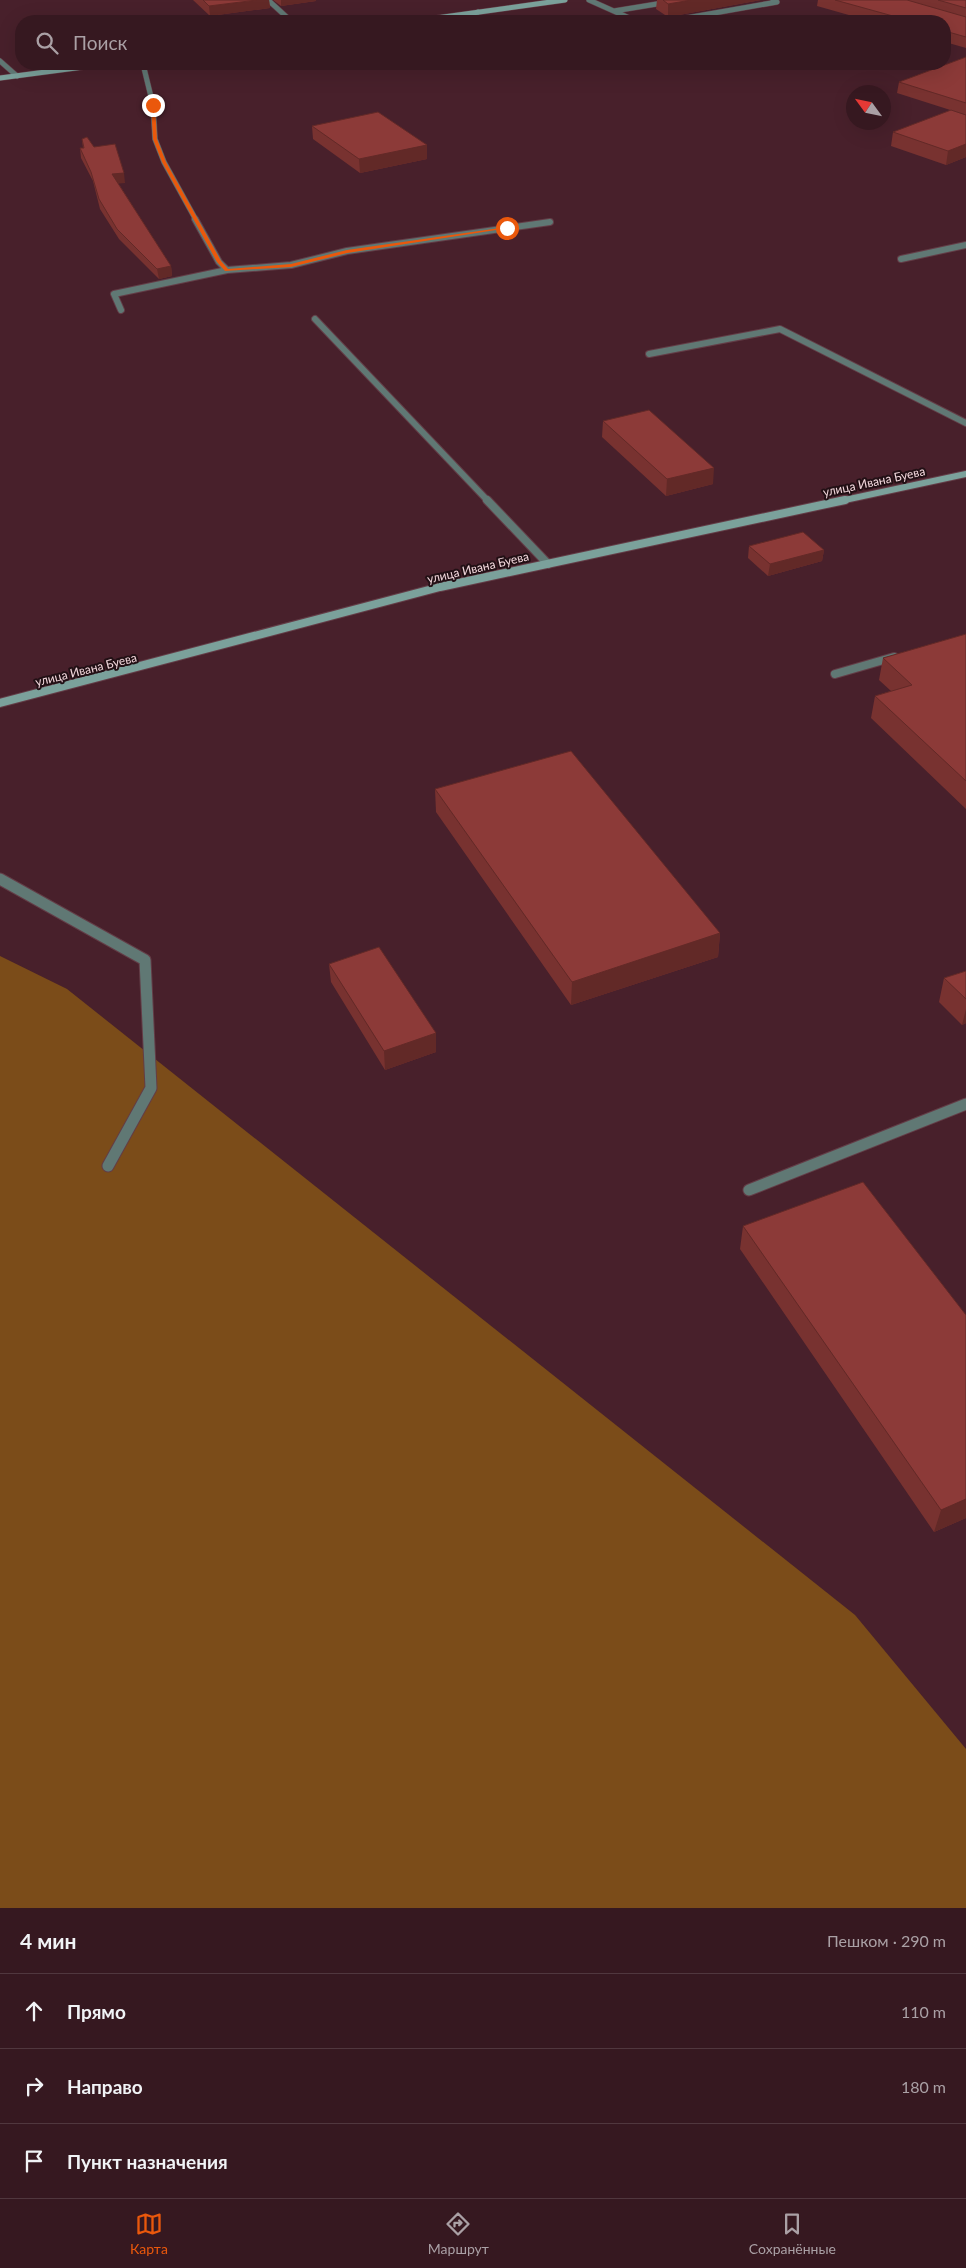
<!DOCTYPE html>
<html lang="ru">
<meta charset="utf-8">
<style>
:root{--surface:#361820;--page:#41252d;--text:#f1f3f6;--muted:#aaa0a5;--line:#50373e;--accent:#ea580c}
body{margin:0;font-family:Lato,sans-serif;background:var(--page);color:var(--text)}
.compass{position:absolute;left:846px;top:85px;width:45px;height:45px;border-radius:50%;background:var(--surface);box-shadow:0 5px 20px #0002;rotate:303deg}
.stop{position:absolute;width:15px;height:15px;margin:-11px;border:4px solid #ea580c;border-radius:50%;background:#fff}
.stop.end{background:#ea580c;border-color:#fff;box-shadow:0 1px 5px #0008}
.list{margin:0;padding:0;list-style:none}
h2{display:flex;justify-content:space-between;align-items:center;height:65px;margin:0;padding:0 20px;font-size:21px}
h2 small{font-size:16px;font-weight:400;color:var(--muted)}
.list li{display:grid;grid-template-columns:32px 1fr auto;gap:15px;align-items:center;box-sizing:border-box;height:75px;padding:0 20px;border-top:1px solid var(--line)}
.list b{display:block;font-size:19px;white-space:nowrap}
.list em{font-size:16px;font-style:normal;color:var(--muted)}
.icon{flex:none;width:28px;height:28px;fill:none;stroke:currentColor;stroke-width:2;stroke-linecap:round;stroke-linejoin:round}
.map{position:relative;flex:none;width:966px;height:1908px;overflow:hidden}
.search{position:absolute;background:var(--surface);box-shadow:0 5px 20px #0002;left:15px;right:15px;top:15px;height:55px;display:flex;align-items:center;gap:12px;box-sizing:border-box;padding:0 18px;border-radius:20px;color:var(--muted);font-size:19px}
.sheet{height:290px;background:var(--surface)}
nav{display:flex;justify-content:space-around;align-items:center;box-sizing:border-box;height:70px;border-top:1px solid var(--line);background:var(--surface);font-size:14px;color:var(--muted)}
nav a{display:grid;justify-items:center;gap:2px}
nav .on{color:var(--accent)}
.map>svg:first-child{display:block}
.forest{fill:#7b4c19}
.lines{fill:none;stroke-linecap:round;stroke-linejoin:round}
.lane-far3-casing{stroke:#633d47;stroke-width:6}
.lane-far2-casing{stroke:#633d47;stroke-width:8}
.lane-far1-casing{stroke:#633d47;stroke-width:10}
.lane-casing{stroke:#633d47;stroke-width:13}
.street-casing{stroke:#633d47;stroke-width:6}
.secondary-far2-casing{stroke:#633d47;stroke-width:6}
.secondary-far1-casing{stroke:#633d47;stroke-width:8}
.secondary-casing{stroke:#633d47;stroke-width:10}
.lane-far3{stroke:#607874;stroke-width:5}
.lane-far2{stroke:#607874;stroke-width:6}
.lane-far1{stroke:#607874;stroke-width:8}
.lane{stroke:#607874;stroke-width:11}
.street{stroke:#607874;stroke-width:5}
.secondary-far2{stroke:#7ba19b;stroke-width:5}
.secondary-far1{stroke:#7ba19b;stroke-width:6}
.secondary{stroke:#7ba19b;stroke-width:8}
.wall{fill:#783230}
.shaded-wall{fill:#622927}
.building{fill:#8c3a38;stroke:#622927}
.route{fill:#ea580c}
.labels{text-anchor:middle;stroke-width:4;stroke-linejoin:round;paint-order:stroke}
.far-street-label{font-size:12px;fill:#f3d8dd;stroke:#221015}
</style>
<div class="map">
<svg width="966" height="1908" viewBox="0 0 966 1908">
<rect width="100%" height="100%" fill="#48202b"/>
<path class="forest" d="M0,956L67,989L855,1615L966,1749V1908H0Z"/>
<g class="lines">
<g class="lane-far3-casing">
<path id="lane-far3" d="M589,0L636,21
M614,11L681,0
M469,21L478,12
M669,21L777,2L773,0
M143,64L153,105L155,139L164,162L196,220"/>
</g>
<g class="lane-far2-casing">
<path id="lane-far2" d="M901,259L966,245
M227,270L291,265L347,251L550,222
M121,310L114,294L227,270L219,262L195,219
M315,319L488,501
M649,354L780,329L966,423"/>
</g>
<g class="lane-far1-casing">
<path id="lane-far1" d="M487,500L548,564
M835,674L894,657"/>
</g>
<g class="lane-casing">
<path id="lane" d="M0,879L145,960L151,1088L108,1166
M749,1190L966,1104"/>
</g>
<g class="street-casing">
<path id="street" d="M268,0L291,21
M0,61L17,76"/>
</g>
<g class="secondary-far2-casing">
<path id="secondary-far2" d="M415,21L565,0
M0,78L106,64"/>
</g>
<g class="secondary-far1-casing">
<path id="secondary-far1" d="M840,501L966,474"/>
</g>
<g class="secondary-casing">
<path id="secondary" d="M0,703L440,587L845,500"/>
</g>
<use href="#lane-far3" class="lane-far3"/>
<use href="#lane-far2" class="lane-far2"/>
<use href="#lane-far1" class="lane-far1"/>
<use href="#lane" class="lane"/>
<use href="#street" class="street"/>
<use href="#secondary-far2" class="secondary-far2"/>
<use href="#secondary-far1" class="secondary-far1"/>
<use href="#secondary" class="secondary"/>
</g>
<path class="wall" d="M193,0H269L270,8L210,16Z
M273,0H316V1L281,6Z
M657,0H761L668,17L656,9Z
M818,0H966V48L945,42V21H870L817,6Z
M966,57V115L897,93L899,82Z
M966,115V157L946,165L891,146L893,132Z
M312,126L427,159L360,173L313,139Z
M82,139L94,147L125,183H118L171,266L172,276L159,279L119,239L100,209L93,181L81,158L80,148H83Z
M603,421L713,484L666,496L602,437Z
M749,546L824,550L822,561L768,576L748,558Z
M966,634V809L871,718L875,696L891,691L879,680L883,658Z
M435,789L720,933L718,957L571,1005L436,812Z
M329,964L436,1033V1052L385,1070L331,982Z
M966,971V1023L962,1025L939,1002L944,978Z
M743,1226L966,1518L934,1532L740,1249Z"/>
<path class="shaded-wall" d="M257,0H269L270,8L210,16L209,6Z
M281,0H316V1L281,6Z
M691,0H761L668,17V4Z
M966,144V157L946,165L948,151Z
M427,145V159L360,173L359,159Z
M124,173L125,183L113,184L112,174Z
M171,266L172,276L159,279L157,269Z
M714,468L713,484L666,496L667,479Z
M824,550L822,561L768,576L770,564Z
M720,933L718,957L571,1005L572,982Z
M966,1009V1023L962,1025Z
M436,1033V1052L385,1070L384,1051Z
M966,1499V1518L934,1532L941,1510Z"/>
<path class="building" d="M203,0H257L209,6Z
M663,0H691L668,4Z
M835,0H907L966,17V37L945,31V21H911Z
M938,0H966V8Z
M966,57V103L899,82Z
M951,110L966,115V144L948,151L893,132Z
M378,112L427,145L359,159L312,126Z
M87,137L94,147L115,144L124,173L112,174L171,266L157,269L117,229L99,199L91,172L80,148H84L82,139Z
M649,410L714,468L667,479L603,421Z
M803,532L824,550L770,564L749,546Z
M966,634V781L875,696L912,685L883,658Z
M571,751L720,933L572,982L435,789Z
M379,947L436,1033L384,1051L329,964Z
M966,971V999L944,978Z
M863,1182L966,1315V1499L941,1510L743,1226Z"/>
<path class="route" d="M153,104L155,105L157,139L166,162L221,261L228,269L291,264L347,250L507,227L509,228L347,253L291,267L225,271L217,262L162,162L153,139L151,105Z"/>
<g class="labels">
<g class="far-street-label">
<text transform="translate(874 482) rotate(-12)" y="4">улица Ивана Буева</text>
<text transform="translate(478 568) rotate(-13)" y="4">улица Ивана Буева</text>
<text transform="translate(86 670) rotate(-14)" y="4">улица Ивана Буева</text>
</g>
</g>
</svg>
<svg class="compass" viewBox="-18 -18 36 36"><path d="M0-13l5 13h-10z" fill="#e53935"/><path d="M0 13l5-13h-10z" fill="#aaa0a5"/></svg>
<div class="stop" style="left:507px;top:228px"></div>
<div class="stop end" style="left:153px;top:105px"></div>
<div class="search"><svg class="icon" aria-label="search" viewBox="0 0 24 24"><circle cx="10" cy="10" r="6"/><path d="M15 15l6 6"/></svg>Поиск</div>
</div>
<section class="sheet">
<h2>4 мин<small>Пешком · 290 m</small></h2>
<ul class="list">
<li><svg class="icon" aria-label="ahead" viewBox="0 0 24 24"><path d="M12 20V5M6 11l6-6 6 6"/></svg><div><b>Прямо</b></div><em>110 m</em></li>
<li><svg class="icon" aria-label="right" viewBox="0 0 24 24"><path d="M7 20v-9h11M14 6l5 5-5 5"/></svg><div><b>Направо</b></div><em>180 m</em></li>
<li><svg class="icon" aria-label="arrive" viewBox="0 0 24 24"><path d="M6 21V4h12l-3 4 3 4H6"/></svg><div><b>Пункт назначения</b></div></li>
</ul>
</section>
<nav>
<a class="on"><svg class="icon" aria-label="map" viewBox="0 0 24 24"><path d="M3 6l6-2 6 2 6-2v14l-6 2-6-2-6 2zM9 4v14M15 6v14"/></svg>Карта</a>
<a><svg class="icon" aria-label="directions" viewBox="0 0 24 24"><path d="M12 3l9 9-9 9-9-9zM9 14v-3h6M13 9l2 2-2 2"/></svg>Маршрут</a>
<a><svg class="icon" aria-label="saved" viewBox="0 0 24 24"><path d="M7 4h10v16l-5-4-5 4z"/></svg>Сохранённые</a>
</nav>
